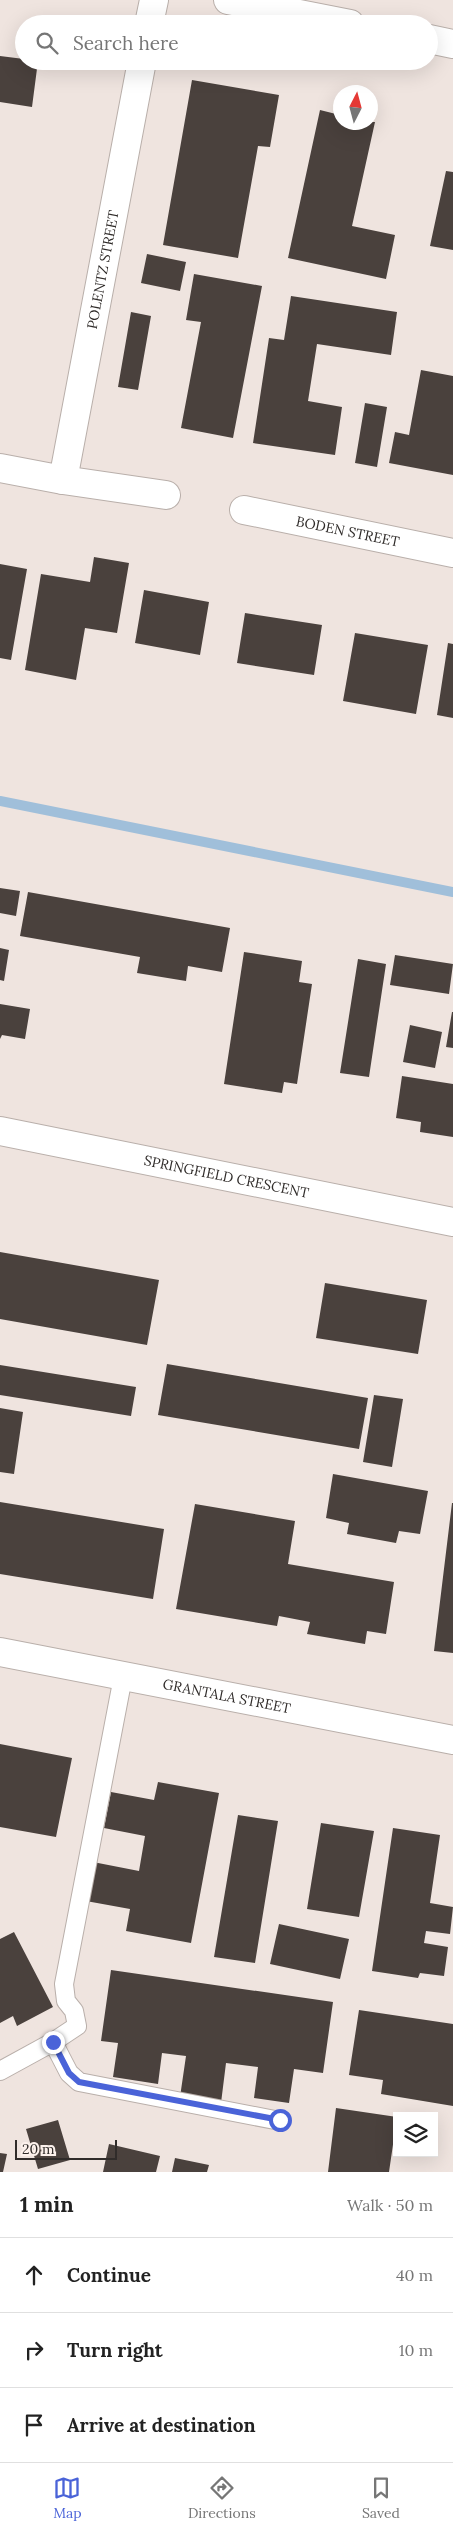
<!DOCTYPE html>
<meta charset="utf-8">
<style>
:root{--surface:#fff;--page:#f6f6f6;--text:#222;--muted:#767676;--line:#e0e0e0;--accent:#4a63d8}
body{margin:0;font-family:Lora,serif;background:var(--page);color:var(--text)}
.controls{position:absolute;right:15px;bottom:15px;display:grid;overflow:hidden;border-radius:0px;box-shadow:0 5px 20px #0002}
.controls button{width:45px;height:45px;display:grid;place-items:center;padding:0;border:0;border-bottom:1px solid var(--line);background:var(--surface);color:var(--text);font:25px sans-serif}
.compass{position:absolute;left:333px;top:85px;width:45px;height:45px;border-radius:50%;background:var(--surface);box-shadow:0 5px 20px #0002;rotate:6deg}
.scale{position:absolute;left:15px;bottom:12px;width:102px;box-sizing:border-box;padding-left:5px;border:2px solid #302c2a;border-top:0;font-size:14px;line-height:18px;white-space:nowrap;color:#302c2a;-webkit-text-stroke:4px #fcf1ec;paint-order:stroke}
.stop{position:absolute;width:15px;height:15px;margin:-11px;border:4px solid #4a63d8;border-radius:50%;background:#fff}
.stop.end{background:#4a63d8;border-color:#fff;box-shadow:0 1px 5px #0008}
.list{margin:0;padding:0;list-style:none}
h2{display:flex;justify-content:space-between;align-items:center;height:65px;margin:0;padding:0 20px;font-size:21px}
h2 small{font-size:16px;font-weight:400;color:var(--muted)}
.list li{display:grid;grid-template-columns:32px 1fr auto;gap:15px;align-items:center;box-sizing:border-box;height:75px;padding:0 20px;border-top:1px solid var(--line)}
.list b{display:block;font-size:19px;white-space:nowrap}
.list em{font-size:16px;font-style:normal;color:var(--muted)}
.icon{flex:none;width:28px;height:28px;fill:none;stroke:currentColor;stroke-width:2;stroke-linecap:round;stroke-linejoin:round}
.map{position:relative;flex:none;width:453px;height:2172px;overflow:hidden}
.search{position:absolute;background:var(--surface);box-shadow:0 5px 20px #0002;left:15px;right:15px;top:15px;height:55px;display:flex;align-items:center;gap:12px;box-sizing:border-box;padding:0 18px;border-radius:28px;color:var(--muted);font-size:19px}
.sheet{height:290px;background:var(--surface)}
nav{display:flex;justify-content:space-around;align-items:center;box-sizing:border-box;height:70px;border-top:1px solid var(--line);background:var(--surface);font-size:14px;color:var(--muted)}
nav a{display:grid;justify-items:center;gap:2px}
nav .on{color:var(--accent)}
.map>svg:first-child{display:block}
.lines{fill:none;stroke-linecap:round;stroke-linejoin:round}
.stream{stroke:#a0bfda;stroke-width:10}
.building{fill:#4a413d}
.lane-casing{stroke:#b9afaa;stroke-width:20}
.street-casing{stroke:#b9afaa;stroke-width:30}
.lane{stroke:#fff;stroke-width:18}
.street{stroke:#fff;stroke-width:28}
.route{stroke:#4a63d8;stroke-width:6}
.labels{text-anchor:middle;stroke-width:5;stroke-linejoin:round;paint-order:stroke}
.street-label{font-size:14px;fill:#302c2a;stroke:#fcf1ec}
</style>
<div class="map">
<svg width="453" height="2172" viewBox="0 0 453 2172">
<rect width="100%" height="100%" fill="#efe4df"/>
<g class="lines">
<path class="stream" d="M0,801L453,892"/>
</g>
<path class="building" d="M0,56L24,59V61H38L32,107L0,102Z
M192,80L279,95L270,147L258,146L238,258L163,245Z
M320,110L340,115V122H375L352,226L395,235L386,279L288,258Z
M446,171L453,172V250L430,246Z
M147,254L186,262L180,291L141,283Z
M194,274L262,286L233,438L181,428L201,322L186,320Z
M291,296L397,312L391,355L317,344L308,401L342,407L335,455L253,443L269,338L284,340Z
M131,312L151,316L138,390L118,387Z
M421,370L453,376V475L389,463L395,432L409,435Z
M365,403L387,407L377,467L355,463Z
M94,557L129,563L117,633L85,628L76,680L25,670L41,574L90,582Z
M0,564L27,569L11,660L0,658Z
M144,590L209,602L200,655L135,643Z
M245,613L322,625L314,675L237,663Z
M355,633L428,645L416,714L343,701Z
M448,643L453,644V718L437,715Z
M0,888L20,891L16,916L0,913Z
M28,892L230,928L222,972L188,966L186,981L137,973L140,957L20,936Z
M0,948L9,950L4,981L0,980Z
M244,952L302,961L299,982L312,984L297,1084L284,1082L282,1093L224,1084Z
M395,955L453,964L449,994L390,985Z
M358,959L386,964L369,1077L340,1073Z
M0,1004L30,1009L25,1039L2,1035L0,1039Z
M452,1012H453V1048L446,1047Z
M410,1025L442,1032L435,1068L403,1062Z
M402,1076L453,1084V1137L420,1132L421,1122L396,1118Z
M0,1252L159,1280L147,1345L0,1319Z
M325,1283L427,1300L418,1354L316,1338Z
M167,1364L368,1398L359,1449L158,1415Z
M0,1365L136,1387L131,1416L0,1395Z
M374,1395L403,1399L392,1467L363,1462Z
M0,1408L23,1412L14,1474L0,1472Z
M333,1474L428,1491L420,1534L399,1531L396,1543L347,1534L349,1523L326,1518Z
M0,1502L164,1529L153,1599L0,1574Z
M452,1503H453V1653L434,1651Z
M195,1504L295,1521L288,1564L394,1582L386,1634L367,1631L365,1644L307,1634L310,1622L279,1616L277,1626L176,1609Z
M0,1744L72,1758L56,1837L0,1827Z
M158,1782L219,1793L191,1943L126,1931L130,1909L86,1901L93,1862L139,1871L145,1836L104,1828L111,1792L154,1800Z
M238,1815L278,1821L255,1963L214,1957Z
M321,1823L374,1831L359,1917L307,1909Z
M393,1828L440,1835L430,1903L453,1907L450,1934L426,1931L424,1943L448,1947L444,1976L420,1973L418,1978L372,1971Z
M279,1924L349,1939L340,1979L270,1964Z
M14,1932L53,2007L17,2026L13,2016L0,2023V1939Z
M111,1970L333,2002L323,2073L294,2069L289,2103L254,2098L258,2067L226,2063L221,2103L180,2097L186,2056L162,2053L158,2084L113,2077L118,2043L101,2041Z
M359,2010L453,2024V2106L381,2094L383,2080L349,2075Z
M336,2108L397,2117L389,2172H328Z
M58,2120L70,2160L38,2169L26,2129Z
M109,2144L160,2156L156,2172H103Z
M0,2153L7,2154L3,2172H0Z
M175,2158L209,2165L207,2172H172Z"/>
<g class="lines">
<g class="lane-casing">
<path id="lane" d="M123,1677L64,1984L66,2001L74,2011L77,2026L53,2042L69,2073L79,2082L280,2121
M0,2071L53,2042"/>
</g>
<g class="street-casing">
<g id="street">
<path d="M228,0L350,24"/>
<path d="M149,24L154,0"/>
<path d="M429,39L453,44"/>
<path d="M0,468L63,480L166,495"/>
<path id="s1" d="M63,480L142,61"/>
<path id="s2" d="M244,510L453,553"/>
<path id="s3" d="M0,1131L453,1222"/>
<path id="s4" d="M0,1652L453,1740"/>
</g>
</g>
<use href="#lane" class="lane"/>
<use href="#street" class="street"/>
</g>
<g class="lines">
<path class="route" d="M53,2042L69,2073L79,2082L280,2120"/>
</g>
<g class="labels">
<g class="street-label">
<text dy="5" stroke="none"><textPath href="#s1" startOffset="214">POLENTZ STREET</textPath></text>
<text dy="5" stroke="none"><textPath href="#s2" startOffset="106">BODEN STREET</textPath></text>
<text dy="5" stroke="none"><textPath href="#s3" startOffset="231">SPRINGFIELD CRESCENT</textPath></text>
<text dy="5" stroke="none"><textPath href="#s4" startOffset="231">GRANTALA STREET</textPath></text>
</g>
</g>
</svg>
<div class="controls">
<button><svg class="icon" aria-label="layers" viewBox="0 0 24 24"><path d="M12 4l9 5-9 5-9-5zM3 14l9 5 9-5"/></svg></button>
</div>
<svg class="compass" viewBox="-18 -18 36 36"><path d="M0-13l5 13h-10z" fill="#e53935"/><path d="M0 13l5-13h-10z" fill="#767676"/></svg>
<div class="scale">20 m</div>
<div class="stop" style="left:280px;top:2120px"></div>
<div class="stop end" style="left:53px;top:2042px"></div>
<div class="search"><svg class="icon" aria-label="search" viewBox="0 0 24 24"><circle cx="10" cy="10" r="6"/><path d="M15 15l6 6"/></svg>Search here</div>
</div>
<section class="sheet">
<h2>1 min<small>Walk · 50 m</small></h2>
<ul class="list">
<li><svg class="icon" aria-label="ahead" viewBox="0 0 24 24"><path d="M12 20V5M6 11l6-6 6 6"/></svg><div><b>Continue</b></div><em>40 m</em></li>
<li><svg class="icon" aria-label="right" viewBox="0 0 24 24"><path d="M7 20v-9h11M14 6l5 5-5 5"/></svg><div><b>Turn right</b></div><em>10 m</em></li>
<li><svg class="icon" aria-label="arrive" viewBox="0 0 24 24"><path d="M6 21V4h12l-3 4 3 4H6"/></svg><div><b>Arrive at destination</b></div></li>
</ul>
</section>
<nav>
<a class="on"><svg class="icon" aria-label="map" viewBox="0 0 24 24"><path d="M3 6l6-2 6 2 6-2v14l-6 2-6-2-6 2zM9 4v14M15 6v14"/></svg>Map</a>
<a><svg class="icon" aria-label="directions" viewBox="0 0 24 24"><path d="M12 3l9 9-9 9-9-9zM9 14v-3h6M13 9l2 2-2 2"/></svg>Directions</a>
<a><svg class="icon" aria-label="saved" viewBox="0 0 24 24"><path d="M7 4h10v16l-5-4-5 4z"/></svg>Saved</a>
</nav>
